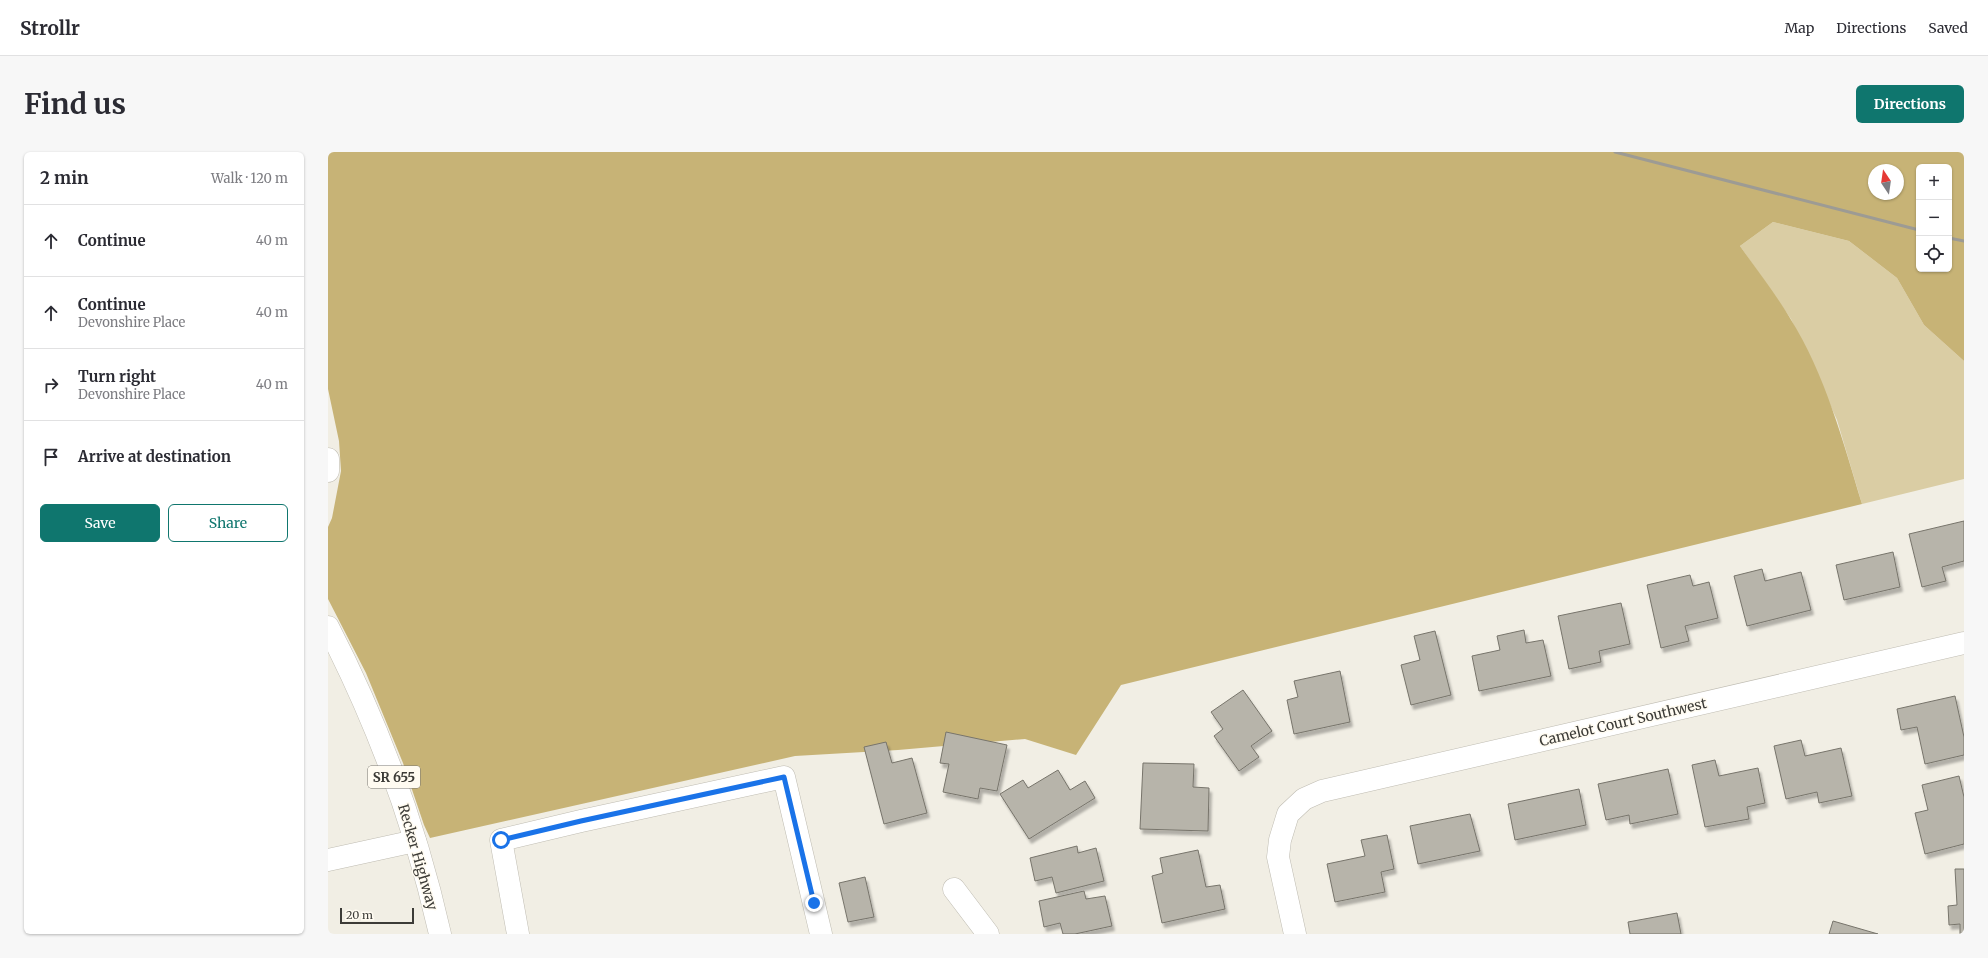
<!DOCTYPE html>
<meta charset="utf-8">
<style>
:root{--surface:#fff;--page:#f7f7f7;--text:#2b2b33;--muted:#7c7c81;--line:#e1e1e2;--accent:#0f766e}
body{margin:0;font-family:Merriweather,serif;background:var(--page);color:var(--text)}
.controls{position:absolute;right:12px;top:12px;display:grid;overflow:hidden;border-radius:6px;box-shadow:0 1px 3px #0004}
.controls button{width:36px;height:36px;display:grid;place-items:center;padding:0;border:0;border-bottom:1px solid var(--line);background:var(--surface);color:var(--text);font:20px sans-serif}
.compass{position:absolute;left:1540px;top:12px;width:36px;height:36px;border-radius:50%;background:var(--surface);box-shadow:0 1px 3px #0004;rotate:347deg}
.scale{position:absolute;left:12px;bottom:10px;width:74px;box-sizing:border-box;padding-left:4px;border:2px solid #3c3b37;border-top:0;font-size:11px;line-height:14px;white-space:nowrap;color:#3c3b37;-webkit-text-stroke:3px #fffbf1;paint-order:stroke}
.stop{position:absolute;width:12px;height:12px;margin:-9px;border:3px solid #1a73e8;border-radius:50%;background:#fff}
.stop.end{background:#1a73e8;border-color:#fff;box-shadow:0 1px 4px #0008}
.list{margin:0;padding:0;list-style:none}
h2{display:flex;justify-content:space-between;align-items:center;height:52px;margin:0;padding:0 16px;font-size:17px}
h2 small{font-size:13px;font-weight:400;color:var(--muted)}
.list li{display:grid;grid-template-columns:26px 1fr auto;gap:12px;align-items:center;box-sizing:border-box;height:72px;padding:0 16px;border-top:1px solid var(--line)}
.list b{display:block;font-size:15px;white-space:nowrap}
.list p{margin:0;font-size:13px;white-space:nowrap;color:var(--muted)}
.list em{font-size:13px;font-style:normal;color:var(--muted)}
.actions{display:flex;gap:8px;padding:12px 16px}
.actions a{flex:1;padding:9px 0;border:1px solid var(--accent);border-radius:6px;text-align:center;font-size:14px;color:var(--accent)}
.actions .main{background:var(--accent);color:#fff}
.icon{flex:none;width:22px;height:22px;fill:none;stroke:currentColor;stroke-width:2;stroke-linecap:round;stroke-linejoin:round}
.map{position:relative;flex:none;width:1636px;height:782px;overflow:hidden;border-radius:6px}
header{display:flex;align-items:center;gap:24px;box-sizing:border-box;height:56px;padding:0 20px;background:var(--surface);border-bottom:1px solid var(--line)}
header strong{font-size:19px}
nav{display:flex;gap:22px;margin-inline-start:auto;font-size:14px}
.intro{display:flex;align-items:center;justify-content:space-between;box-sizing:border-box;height:96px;padding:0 24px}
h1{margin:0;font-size:28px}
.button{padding:10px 18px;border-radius:6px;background:var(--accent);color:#fff;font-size:14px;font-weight:700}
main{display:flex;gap:24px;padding:0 24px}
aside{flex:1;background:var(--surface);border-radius:6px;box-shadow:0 1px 3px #0004}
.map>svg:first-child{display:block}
.green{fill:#dacda4}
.forest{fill:#c7b376;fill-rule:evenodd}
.building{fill:#b7b4aa;stroke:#77746b;filter:url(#shadow)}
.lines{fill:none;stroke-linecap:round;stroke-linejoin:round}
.minor-casing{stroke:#bfbcb2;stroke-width:23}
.major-casing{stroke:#bfbcb2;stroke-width:23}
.minor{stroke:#fff;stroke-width:22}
.major{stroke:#fff;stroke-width:22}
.rail{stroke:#9d9b94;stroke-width:3}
.route{stroke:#1a73e8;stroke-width:5}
.labels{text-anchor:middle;stroke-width:3;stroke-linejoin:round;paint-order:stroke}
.shield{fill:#fffbf1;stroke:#76756f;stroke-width:1}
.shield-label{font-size:13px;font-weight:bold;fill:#3c3b37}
.street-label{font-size:14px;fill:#3c3b37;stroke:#fffbf1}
</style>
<header>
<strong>Strollr</strong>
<nav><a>Map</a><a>Directions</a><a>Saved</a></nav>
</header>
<div class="intro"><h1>Find us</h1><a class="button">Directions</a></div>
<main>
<aside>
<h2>2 min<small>Walk · 120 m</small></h2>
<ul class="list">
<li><svg class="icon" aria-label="ahead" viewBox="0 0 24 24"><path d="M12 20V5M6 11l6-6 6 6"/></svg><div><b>Continue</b></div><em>40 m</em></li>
<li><svg class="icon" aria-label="ahead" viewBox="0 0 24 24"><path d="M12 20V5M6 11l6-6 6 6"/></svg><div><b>Continue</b><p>Devonshire Place</p></div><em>40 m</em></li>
<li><svg class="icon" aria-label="right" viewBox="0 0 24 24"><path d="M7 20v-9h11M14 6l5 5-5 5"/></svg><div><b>Turn right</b><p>Devonshire Place</p></div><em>40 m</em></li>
<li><svg class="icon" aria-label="arrive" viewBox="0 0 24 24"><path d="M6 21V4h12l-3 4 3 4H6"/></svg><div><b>Arrive at destination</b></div></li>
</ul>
<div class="actions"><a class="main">Save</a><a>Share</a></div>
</aside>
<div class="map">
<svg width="1636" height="782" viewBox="0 0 1636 782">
<defs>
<filter id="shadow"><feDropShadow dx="2.5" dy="4.5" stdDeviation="1" flood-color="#0004"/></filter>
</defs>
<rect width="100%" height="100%" fill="#f1eee4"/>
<path class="green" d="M1445,70L1521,89L1569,126L1596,173L1636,209V327L1534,352L1509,268L1463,167L1412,94Z"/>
<path class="forest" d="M0,0H1636V209L1596,173L1569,126L1521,89L1445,70L1412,94C1429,118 1447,141 1462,166C1497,222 1515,289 1534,352L793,533L748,603L697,587L570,598L467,604L102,686L96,673L75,611L38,521L0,447V375L4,366L13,319L11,289L0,237ZM1591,15H1621V117H1591ZM1546,18H1570V42H1546Z"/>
<path class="building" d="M1636,369V409L1614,415L1618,429L1594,435L1581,382Z
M1565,400L1572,435L1516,448L1508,413Z
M1434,417L1437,429L1473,420L1483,458L1419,474L1406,424Z
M1362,423L1365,434L1381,430L1390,466L1357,474L1361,489L1333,496L1319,433Z
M1293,451L1302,492L1271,499L1273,510L1241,517L1230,464Z
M1196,478L1198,491L1215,488L1223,524L1151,539L1144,504L1172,498L1169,484Z
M1107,479L1123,543L1083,553L1073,513L1092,508L1086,484Z
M1012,519L1022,570L966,582L959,548L970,545L966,529Z
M915,538L944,579L923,594L931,605L911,619L886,584L895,577L883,560Z
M1627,544L1636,585V603L1597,612L1589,575L1573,578L1569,557Z
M618,580L679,593L669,639L652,636L650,647L615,640L621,612L612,611Z
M1473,588L1477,604L1513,596L1524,644L1491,651L1489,640L1458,647L1446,594Z
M558,590L564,611L584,606L599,661L556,672L536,595Z
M1387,608L1391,624L1430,616L1437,651L1419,655L1421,667L1377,675L1364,613Z
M815,611L866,612L865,635L881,636L880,679L812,677Z
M1340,617L1350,662L1302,672L1301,663L1278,668L1270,632Z
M730,618L742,638L757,629L767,646L701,687L672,642L695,628L700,636Z
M1631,624L1636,645V692L1597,702L1587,661L1600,658L1594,633Z
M1251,637L1258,673L1187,688L1180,652Z
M1142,662L1152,699L1090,712L1082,674Z
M1059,683L1066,717L1053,720L1057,740L1007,750L999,712L1037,704L1033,688Z
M749,694L750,701L768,696L776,729L728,741L724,725L707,729L702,706Z
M870,698L878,735L892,733L897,757L834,771L824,724L835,721L832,706Z
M1627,717H1636V782H1632V772L1621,773L1620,754L1629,753Z
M537,725L546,765L520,770L511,731Z
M756,739L758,747L777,744L784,774L747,782H735L732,771L716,775L711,749Z
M1349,761L1353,782H1302L1300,770Z
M1505,769L1550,782H1501Z"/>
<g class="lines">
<g class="minor-casing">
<path id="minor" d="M0,307V319
M0,708L87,689
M626,737L660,782
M190,782L173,688L253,669L456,625L493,782
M967,782L950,705L952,688L960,662L976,647L994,639L1636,491"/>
</g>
<g class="major-casing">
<path id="major" d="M0,475C50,572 88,675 112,782"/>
</g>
<use href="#minor" class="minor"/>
<use href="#major" class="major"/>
<path class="rail" d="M1287,0L1591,78
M1621,86L1636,89"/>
</g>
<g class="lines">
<path class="route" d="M173,688L253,669L456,625L486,751"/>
</g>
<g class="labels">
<rect class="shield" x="40" y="614" width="52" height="22" rx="3"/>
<g class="shield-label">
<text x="66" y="630">SR 655</text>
</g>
<g class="street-label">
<text transform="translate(1295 570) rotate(-13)" y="5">Camelot Court Southwest</text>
<text transform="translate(90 705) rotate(74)" y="5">Recker Highway</text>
</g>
</g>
</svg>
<div class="controls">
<button>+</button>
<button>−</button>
<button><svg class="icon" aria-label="locate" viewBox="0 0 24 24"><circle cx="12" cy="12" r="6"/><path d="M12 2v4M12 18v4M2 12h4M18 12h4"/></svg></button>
</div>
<svg class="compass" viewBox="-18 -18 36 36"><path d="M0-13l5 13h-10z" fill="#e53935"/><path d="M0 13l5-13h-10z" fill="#7c7c81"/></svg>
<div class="scale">20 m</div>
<div class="stop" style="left:173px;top:688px"></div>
<div class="stop end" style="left:486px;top:751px"></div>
</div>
</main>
